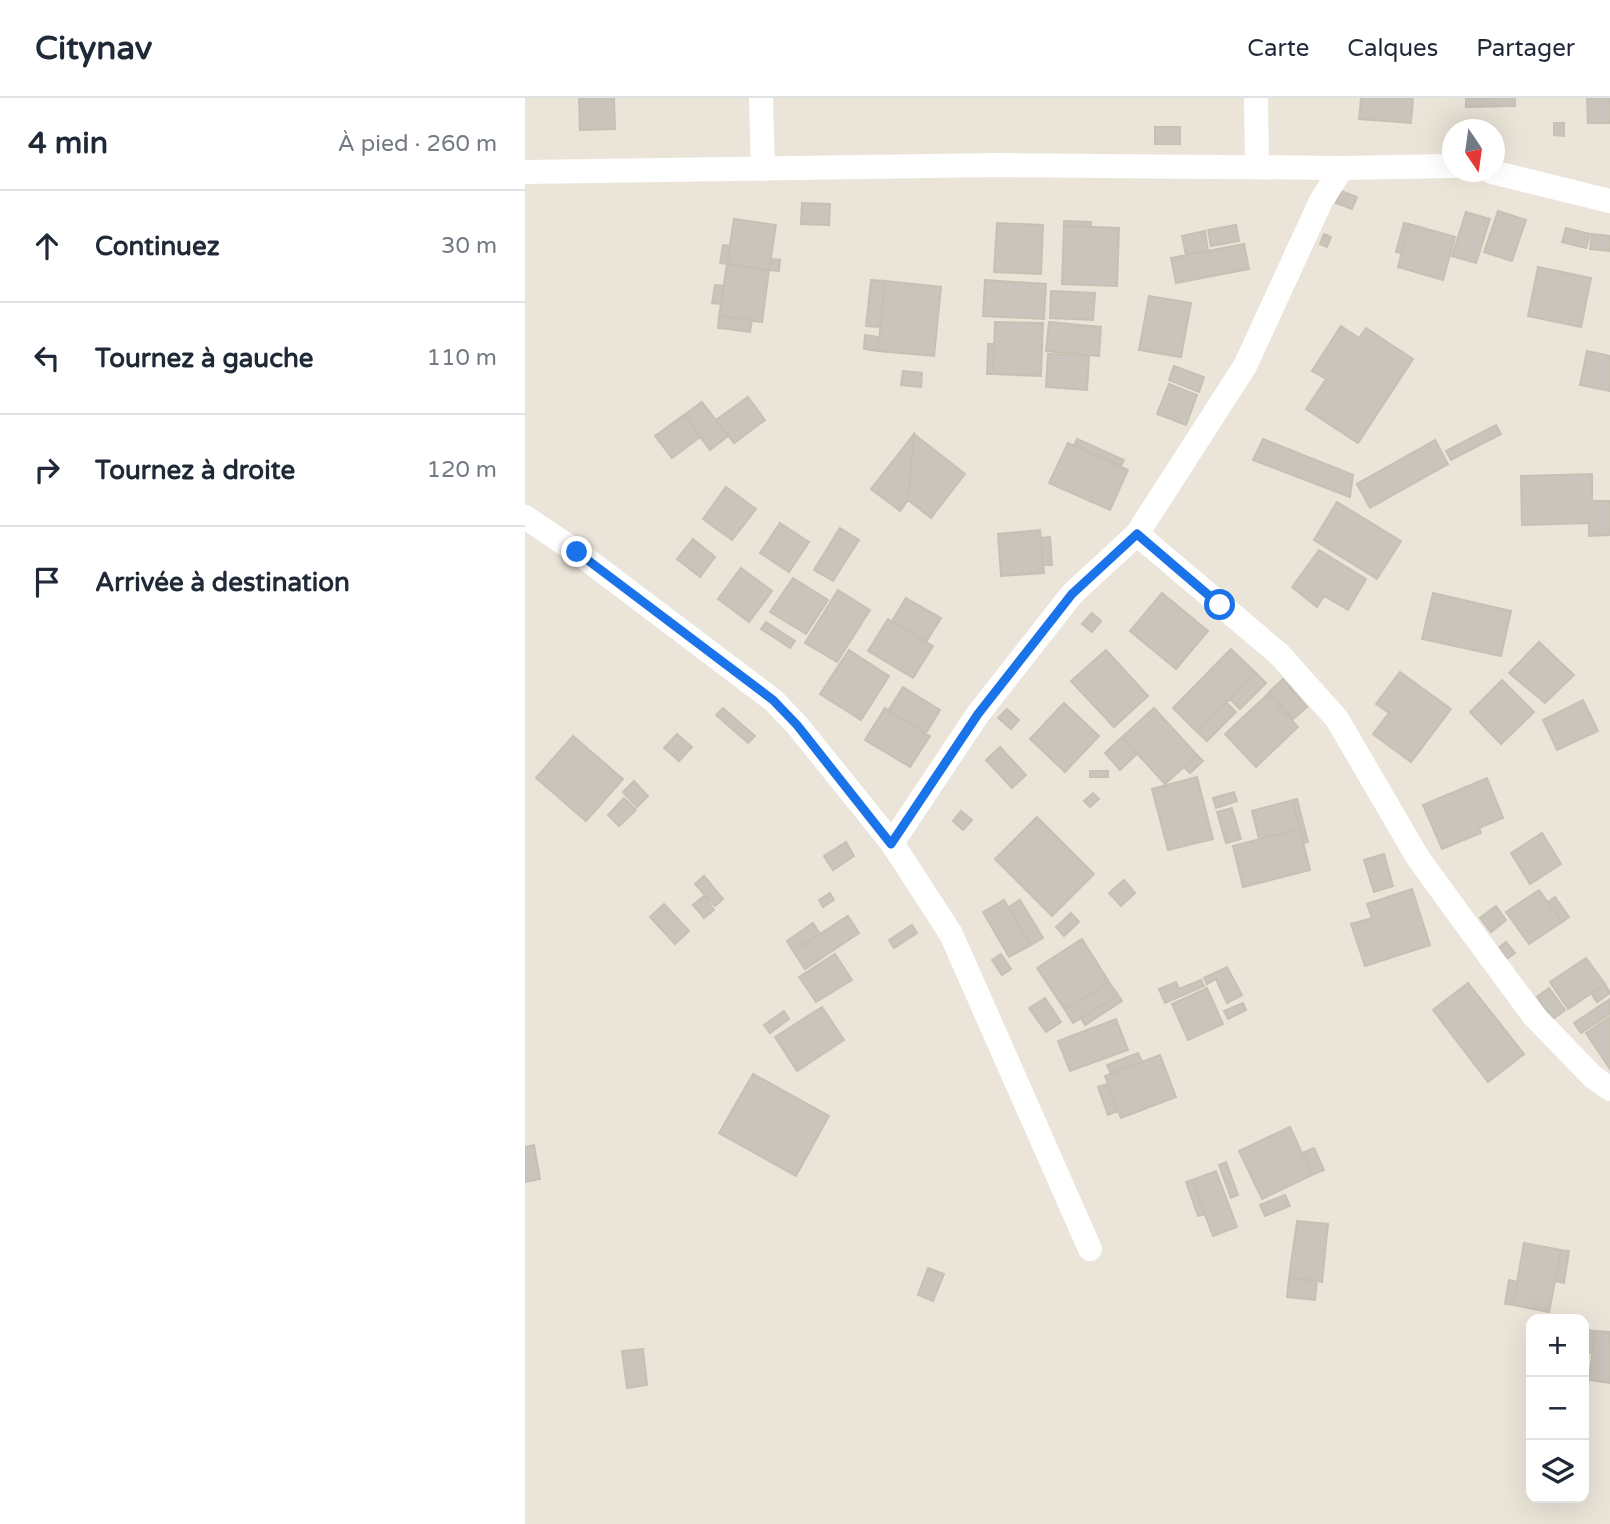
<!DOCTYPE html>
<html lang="fr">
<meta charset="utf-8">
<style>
:root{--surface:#fff;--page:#f2f2f3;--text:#1f2937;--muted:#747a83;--line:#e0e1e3}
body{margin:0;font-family:"Varela Round",sans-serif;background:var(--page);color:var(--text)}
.controls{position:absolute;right:21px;bottom:21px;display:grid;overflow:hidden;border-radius:14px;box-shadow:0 7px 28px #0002}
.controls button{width:63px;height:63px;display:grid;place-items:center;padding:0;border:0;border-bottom:2px solid var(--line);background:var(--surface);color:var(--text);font:35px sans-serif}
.compass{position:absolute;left:917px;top:21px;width:63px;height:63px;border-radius:50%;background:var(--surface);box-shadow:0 7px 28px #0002;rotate:167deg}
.stop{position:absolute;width:21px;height:21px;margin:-16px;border:5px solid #1a73e8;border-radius:50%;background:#fff}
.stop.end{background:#1a73e8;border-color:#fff;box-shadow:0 2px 7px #0008}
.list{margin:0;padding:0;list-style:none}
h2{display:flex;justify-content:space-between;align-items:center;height:91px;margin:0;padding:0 28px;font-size:30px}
h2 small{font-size:23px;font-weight:400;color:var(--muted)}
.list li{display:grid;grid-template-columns:46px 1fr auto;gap:21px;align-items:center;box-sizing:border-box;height:112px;padding:0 28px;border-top:2px solid var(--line)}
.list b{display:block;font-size:26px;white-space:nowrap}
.list em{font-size:23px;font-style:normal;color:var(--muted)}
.icon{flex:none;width:38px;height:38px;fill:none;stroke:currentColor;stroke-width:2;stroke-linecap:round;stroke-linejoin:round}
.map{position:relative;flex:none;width:1085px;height:1426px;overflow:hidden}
header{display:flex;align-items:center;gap:42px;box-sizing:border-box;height:98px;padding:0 35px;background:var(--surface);border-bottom:2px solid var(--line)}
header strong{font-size:33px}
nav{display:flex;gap:38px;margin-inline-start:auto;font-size:24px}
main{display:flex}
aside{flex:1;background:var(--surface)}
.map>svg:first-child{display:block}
.building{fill:#c9c4bc;stroke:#c6c1b3;stroke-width:2}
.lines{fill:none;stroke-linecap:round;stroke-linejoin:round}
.minor{stroke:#fff;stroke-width:24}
.route{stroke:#1a73e8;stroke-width:9}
</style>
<header>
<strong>Citynav</strong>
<nav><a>Carte</a><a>Calques</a><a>Partager</a></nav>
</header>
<main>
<aside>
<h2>4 min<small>À pied · 260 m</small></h2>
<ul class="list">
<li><svg class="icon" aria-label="ahead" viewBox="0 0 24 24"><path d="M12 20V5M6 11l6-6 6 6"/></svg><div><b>Continuez</b></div><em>30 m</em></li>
<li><svg class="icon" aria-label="left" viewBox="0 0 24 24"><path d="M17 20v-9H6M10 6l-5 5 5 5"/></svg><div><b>Tournez à gauche</b></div><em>110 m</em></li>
<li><svg class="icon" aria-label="right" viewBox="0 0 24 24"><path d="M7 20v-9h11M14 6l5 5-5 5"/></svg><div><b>Tournez à droite</b></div><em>120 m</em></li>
<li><svg class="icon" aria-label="arrive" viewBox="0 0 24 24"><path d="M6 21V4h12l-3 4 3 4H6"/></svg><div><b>Arrivée à destination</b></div></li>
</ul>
</aside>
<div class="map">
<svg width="1085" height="1426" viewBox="0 0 1085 1426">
<rect width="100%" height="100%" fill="#ebe5d9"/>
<path class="building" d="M54,0H89L90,31L55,32Z
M836,0H888L886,25L834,21Z
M941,0H990V8L941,9Z
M1062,0H1085V25H1063Z
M1029,25H1039V38L1029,37Z
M630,29H655V46H630Z
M816,93L832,99L827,111L811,105Z
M277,105L305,106L304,127L276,126Z
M973,113L1001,122L987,163L959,154Z
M941,114L965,121L951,165L927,158Z
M209,121L251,127L244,172L202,166Z
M539,123L566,124V129L539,128Z
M472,125L518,127L516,176L469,174Z
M879,125L884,126L876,155L871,154Z
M884,126L930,139L918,182L873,169Z
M711,127L714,143L686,148L683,132Z
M539,128L594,130L592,188L537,186Z
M1041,130L1065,136L1061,150L1037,144Z
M680,133L683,153L661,157L657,138Z
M799,136L806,139L802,149L795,146Z
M1067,136L1085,138V153L1065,151Z
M719,146L724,171L651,185L646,160Z
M198,147L205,148L202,166L195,165Z
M246,161L255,162L254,173L244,172Z
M202,166L244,172L237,224L194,218Z
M1013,169L1066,180L1056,229L1003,218Z
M346,182L360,183L355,229L341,228Z
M460,182L521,186L519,221L458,218Z
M360,183L416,189L409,258L353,253Z
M190,187L199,188L196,206L187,205Z
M526,193L570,195L568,222L525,220Z
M624,198L666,205L656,259L614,252Z
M194,218L227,222L225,234L193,230Z
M470,224L518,225L516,278L468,276Z
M524,224L576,229L574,258L521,253Z
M816,228L834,240L841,230L888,261L833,345L781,311L801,281L787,273Z
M340,237L354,239L353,253L339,251Z
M463,246H469L468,276H462Z
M1062,253L1085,258V293L1055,287Z
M523,256L564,258L562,292L521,289Z
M649,268L679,279L674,294L644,282Z
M378,273L397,275L396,289L376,287Z
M644,286L672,297L661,327L632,316Z
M223,299L240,322L209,345L191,322Z
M177,304L203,338L185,352L159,317Z
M159,317L175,339L147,360L130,338Z
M971,327L976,336L926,362L921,353Z
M389,336L383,402L375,413L346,391Z
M389,336L440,376L406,420L383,402Z
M552,341L599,362L596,368L549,347Z
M738,341L828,377L825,399L728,362Z
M910,342L923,366L845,410L832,386Z
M543,345L603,372L585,412L524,385Z
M1067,376V403H1085V437L1064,438V425L997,427L996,378Z
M201,389L231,411L207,442L178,421Z
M812,404L876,443L852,481L789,442Z
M255,425L284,444L264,474L235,455Z
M315,430L334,442L308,483L289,472Z
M515,432L519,475L476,478L473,436Z
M525,439L527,467H518L516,440Z
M168,441L190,459L175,479L152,461Z
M794,452L841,481L823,512L799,498L792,509L767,489Z
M216,470L247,493L224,524L193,501Z
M268,480L303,502L281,536L245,514Z
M313,492L345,512L312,564L280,545Z
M637,495L683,533L651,571L605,533Z
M908,495L986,513L976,558L897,541Z
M381,500L416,520L401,544L367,523Z
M567,515L576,523L567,534L557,526Z
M363,521L408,548L388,580L343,553Z
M241,524L270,543L265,550L236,531Z
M1014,544L1049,577L1020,605L984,575Z
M706,551L731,575L672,634L648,610Z
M324,552L364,578L336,622L295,596Z
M581,552L623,598L589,629L546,583Z
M875,574L926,611L886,664L848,636L864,615L851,606Z
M731,575L741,585L715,611L705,601Z
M758,581L782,609L768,621L744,594Z
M977,582L1009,614L976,646L945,614Z
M378,589L415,612L401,635L363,613Z
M743,596L773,629L731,669L700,636Z
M1058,602L1073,633L1032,652L1018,622Z
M539,605L574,638L540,674L505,641Z
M702,605L711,614L682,643L672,634Z
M198,610L230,638L223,645L191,617Z
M360,610L405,638L385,669L340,642Z
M629,610L672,657L640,686L597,639Z
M482,611L494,622L486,631L473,620Z
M152,636L167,649L154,663L139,650Z
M48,638L98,681L61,723L11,680Z
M597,639L612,656L595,672L580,655Z
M475,649L501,677L487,690L461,662Z
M672,657L678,663L665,675L659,669Z
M565,673H583V679H565Z
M672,679L688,741L643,752L627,691Z
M962,680L978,720L954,730L956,735L917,751L898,707Z
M109,683L123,698L112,709L98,694Z
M709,694L712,703L691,710L688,700Z
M568,695L574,701L565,709L559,703Z
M99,700L111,712L94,728L83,717Z
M772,701L783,744L778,745L768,702Z
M768,702L775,731L734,741L727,713Z
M707,710L716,741L701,745L692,714Z
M436,713L447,722L438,732L428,723Z
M512,719L569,776L527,818L470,761Z
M775,731L785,772L718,789L708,748Z
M1017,735L1036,766L1005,786L986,755Z
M321,744L329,758L308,772L299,758Z
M859,756L868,788L849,794L839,762Z
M179,778L198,801L190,808L170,786Z
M599,782L610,795L596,808L584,795Z
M887,791L905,847L840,868L826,826L847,820L842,806Z
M1014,792L1037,824L1004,846L981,814Z
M305,795L309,802L298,809L294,802Z
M179,798L189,812L179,820L168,807Z
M1030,799L1044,819L1037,824L1023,804Z
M479,802L506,847L484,859L458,814Z
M495,802L518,840L506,847L484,809Z
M139,806L164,833L150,846L125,819Z
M971,808L981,822L966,834L955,820Z
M546,815L554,824L539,838L531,829Z
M323,818L334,835L280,871L268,853Z
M288,825L295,836L268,853L262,843Z
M387,827L392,835L369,850L364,842Z
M557,841L584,884L540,912L512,870Z
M981,844L990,855L980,862L972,851Z
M310,856L327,882L291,904L274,879Z
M476,856L486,871L477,877L467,862Z
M1061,860L1080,886L1043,911L1025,884Z
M702,869L717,897L702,905L691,881L682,886L679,880Z
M676,882L679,888L640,905L634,891L651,884L654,891Z
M584,884L593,897L548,925L540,912Z
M943,885L999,956L963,984L908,912Z
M1080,886L1085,895L1072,904L1066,895Z
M682,890L698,926L663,942L647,906Z
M1024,890L1040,912L1028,921L1012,899Z
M593,897L597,903L560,927L556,920Z
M520,900L536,924L521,934L504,910Z
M1085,901V916L1056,935L1049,925Z
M718,905L721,912L703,921L699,913Z
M297,909L319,942L272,973L250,939Z
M259,913L264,921L245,935L239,927Z
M1085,919V971L1061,935Z
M591,921L603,952L545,973L533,943Z
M613,955L617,964L586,976L582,967Z
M635,957L651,999L596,1020L580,978Z
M228,976L304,1018L271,1078L194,1035Z
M582,986L593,1013L583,1017L573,989Z
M765,1029L787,1077L737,1101L714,1053Z
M9,1047L15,1081L0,1084V1049Z
M789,1050L799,1072L787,1077L777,1055Z
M701,1064L713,1097L706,1100L694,1067Z
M691,1073L712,1129L688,1138L667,1082Z
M667,1082L680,1116L673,1118L661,1084Z
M760,1097L765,1108L740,1118L735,1107Z
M772,1123L803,1126L797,1184L764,1180Z
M999,1145L1036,1152L1024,1214L988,1207Z
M1036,1152L1044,1153L1039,1185L1030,1183Z
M403,1170L419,1176L408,1203L393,1197Z
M764,1180L792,1183L790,1202L762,1199Z
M984,1182L992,1184L988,1207L980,1206Z
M1059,1231L1070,1233L1067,1255L1059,1254Z
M1070,1233L1085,1234V1285L1064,1282Z
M118,1251L122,1287L102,1290L97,1253Z"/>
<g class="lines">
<path class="minor" d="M236,0L238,71
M731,0L732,68
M0,74L473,67L817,70
M967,74L1085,103
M0,419L52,454L248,602L272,627L367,745L426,836L565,1151
M612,436L754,556L812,621L893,760L944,830L1009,918L1068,979L1085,991
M367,745L453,616L547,496L612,436L720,268L796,103L817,70L928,68"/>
</g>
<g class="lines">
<path class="route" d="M52,454L248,602L272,627L366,746L453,616L547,496L612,436L695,507"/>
</g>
</svg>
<div class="controls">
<button>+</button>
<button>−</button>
<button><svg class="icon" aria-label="layers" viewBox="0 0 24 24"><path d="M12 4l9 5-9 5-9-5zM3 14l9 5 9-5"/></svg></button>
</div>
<svg class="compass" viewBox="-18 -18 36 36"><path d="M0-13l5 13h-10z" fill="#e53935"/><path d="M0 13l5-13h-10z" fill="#747a83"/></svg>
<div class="stop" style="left:695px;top:507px"></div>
<div class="stop end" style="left:52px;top:454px"></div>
</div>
</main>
